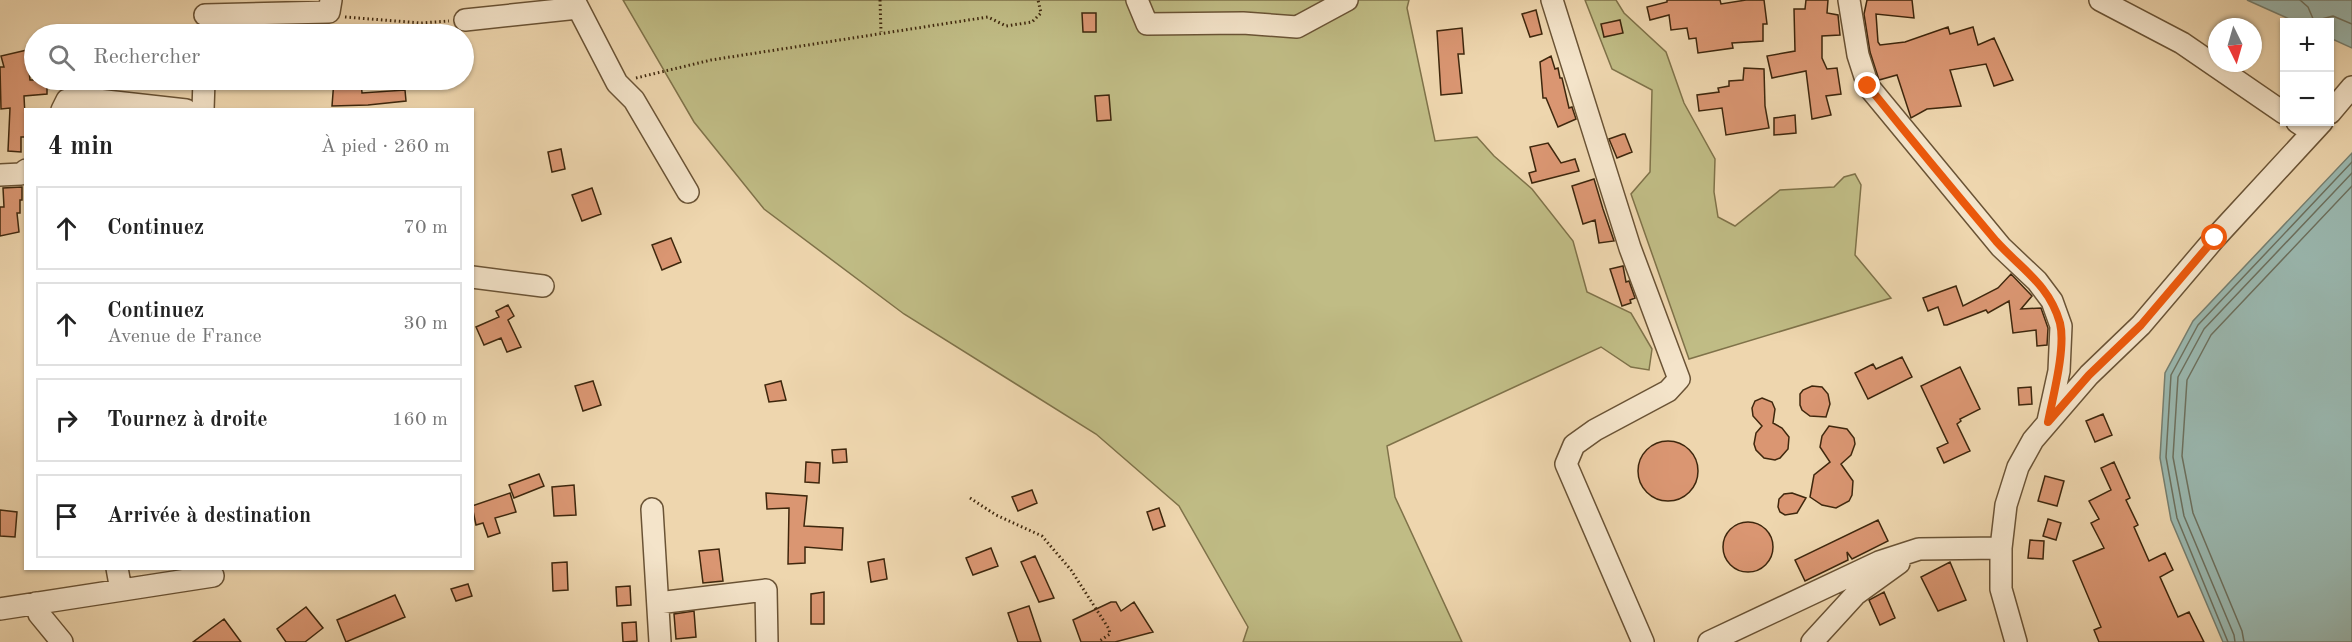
<!DOCTYPE html>
<html lang="fr">
<meta charset="utf-8">
<style>
:root{--surface:#fff;--page:#f2f2f2;--text:#222;--muted:#767676;--line:#e0e0e0}
body{margin:0;font-family:"Old Standard TT",serif;background:var(--page);color:var(--text)}
.controls{position:absolute;right:18px;top:18px;display:grid;overflow:hidden;border-radius:0px;box-shadow:0 2px 4px #0004}
.controls button{width:54px;height:54px;display:grid;place-items:center;padding:0;border:0;border-bottom:2px solid var(--line);background:var(--surface);color:var(--text);font:30px sans-serif}
.compass{position:absolute;left:2208px;top:18px;width:54px;height:54px;border-radius:50%;background:var(--surface);box-shadow:0 2px 4px #0004;rotate:175deg}
.stop{position:absolute;width:18px;height:18px;margin:-14px;border:4px solid #ea580c;border-radius:50%;background:#fff}
.stop.end{background:#ea580c;border-color:#fff;box-shadow:0 2px 6px #0008}
.list{margin:0;padding:0;list-style:none}
h2{display:flex;justify-content:space-between;align-items:center;height:78px;margin:0;padding:0 24px;font-size:26px}
h2 small{font-size:20px;font-weight:400;color:var(--muted)}
.list li{display:grid;grid-template-columns:39px 1fr auto;gap:18px;align-items:center;box-sizing:border-box;height:84px;margin:0 12px 12px;padding:0 12px;border:2px solid var(--line);border-radius:0px}
.list b{display:block;font-size:22px;white-space:nowrap}
.list p{margin:0;font-size:20px;white-space:nowrap;color:var(--muted)}
.list em{font-size:20px;font-style:normal;color:var(--muted)}
.icon{flex:none;width:33px;height:33px;fill:none;stroke:currentColor;stroke-width:2;stroke-linecap:round;stroke-linejoin:round}
.map{position:relative;flex:none;width:2352px;height:642px;overflow:hidden}
.search{position:absolute;background:var(--surface);box-shadow:0 2px 4px #0004;left:24px;top:24px;width:450px;height:66px;display:flex;align-items:center;gap:15px;box-sizing:border-box;padding:0 21px;border-radius:33px;color:var(--muted);font-size:22px}
.panel{position:absolute;background:var(--surface);box-shadow:0 2px 4px #0004;left:24px;top:108px;width:450px;height:462px;border-radius:0px}
.map>svg:first-child{display:block}
.green{fill:#c0bc85;stroke:#7f7249;stroke-width:1.5}
.water{fill:#9ab8b0;stroke:#757e6f;stroke-width:1.5}
.lines{fill:none;stroke-linecap:round;stroke-linejoin:round}
.shore{stroke:#6c705e;stroke-width:1.5}
.building{fill:#da9672;stroke:#3e270d;stroke-width:1.5}
.minor-casing{stroke:#6a5335;stroke-width:24}
.path{stroke:#3e270d;stroke-width:3;stroke-dasharray:1.5 3;stroke-linecap:butt}
.minor{stroke:#f4e4ca;stroke-width:21}
.route{stroke:#ea580c;stroke-width:8}
</style>
<div class="map">
<svg width="2352" height="642" viewBox="0 0 2352 642">
<rect width="100%" height="100%" fill="#eed6ae"/>
<filter id="stains"><feTurbulence type="fractalNoise" baseFrequency=".00333" numOctaves="4"/><feColorMatrix values="0 0 0 0 .2 0 0 0 0 .09 0 0 0 0 .02 0 0 0 .5 -.17"/></filter>
<radialGradient id="worn" r=".72"><stop offset=".6" stop-color="#630" stop-opacity="0"/><stop offset="1" stop-color="#630" stop-opacity=".3"/></radialGradient>
<path class="green" d="M623,0H1409L1407,8L1435,141L1477,137L1494,156L1532,189L1573,241L1587,292L1631,313L1652,349L1649,370L1631,367L1601,347L1387,446L1395,497L1462,642H1243L1248,627L1179,506L1096,434L904,314L764,209L694,122Z
M1585,0H1616L1624,13L1666,52L1684,103L1715,159L1714,192L1718,217L1735,226L1780,190L1834,187L1844,177L1855,174L1861,185L1855,255L1891,298L1689,359L1631,194L1650,172L1652,90L1612,69Z"/>
<path class="water" d="M2247,0H2352V48L2330,38V22H2296Z
M2352,153V642H2223L2171,520L2160,458L2165,373L2193,321Z"/>
<g class="lines">
<path class="shore" d="M2300,0L2308,7L2314,21L2333,16L2352,24
M2228,642L2177,518L2166,457L2171,375L2198,325L2352,162
M2235,642L2234,635L2184,516L2173,457L2178,377L2204,329L2352,173
M2244,642L2242,631L2193,513L2182,456L2187,380L2211,335L2352,186"/>
</g>
<path class="building" d="M1667,0H1720L1721,4L1746,0H1764L1767,24H1763V41L1732,43L1733,48L1698,53L1696,38L1689,39L1687,28L1671,30L1669,15L1650,20L1647,7L1667,2Z
M1806,0H1828L1827,13L1838,15L1840,35L1822,36V58L1827,69L1837,68L1841,94L1826,96L1831,115L1812,119L1806,71L1772,78L1767,56L1795,51L1794,9H1805Z
M1867,0H1912L1914,18L1876,14L1878,42L1880,45L1905,42L1948,27L1950,34L1973,27L1978,45L1994,38L2013,80L1994,86L1986,64L1950,70L1961,106L1927,109L1911,118L1897,75L1879,80L1870,52L1864,14Z
M1536,10L1542,34L1530,37L1522,14Z
M1082,13H1096V32H1083Z
M1620,20L1623,33L1604,37L1601,24Z
M1462,28L1464,54H1458L1462,93L1441,95L1437,31Z
M27,50L30,80H47V94L24,96L26,137H21V152L8,151L10,108L1,109L0,67H4L1,56Z
M1551,56L1555,69L1558,68L1560,78H1562L1569,108L1572,107L1576,119L1558,127L1546,98H1543L1540,62Z
M1744,68L1764,69L1765,106L1769,128L1726,135L1722,108L1699,111L1697,95L1719,92L1718,88L1729,86V81L1743,80Z
M334,80H361L362,93L405,90L406,101L368,105L332,106Z
M1109,95L1111,120L1097,121L1095,96Z
M1795,115L1796,133L1774,135V118Z
M1623,134H1625L1632,152L1617,158L1609,139Z
M1548,143L1561,163L1575,159L1579,171L1532,183L1529,173L1536,171L1530,147Z
M561,149L565,169L552,172L548,152Z
M1594,179L1603,209L1614,241L1599,243L1595,220L1583,224L1572,186Z
M22,187V200H20V213H17L19,232L0,236V207H4L3,188Z
M592,188L601,214L582,221L572,195Z
M671,238L681,262L662,270L652,245Z
M1623,266L1626,282L1629,281L1635,298L1630,300L1631,303L1622,306L1610,269Z
M2011,274L2032,296L2021,309L2041,308L2048,328L2047,345L2037,346L2036,330L2013,333L2009,301L1988,313L1986,310L1947,325H1944L1938,307L1928,311L1923,298L1956,286L1963,306L1998,288Z
M508,305L514,316L508,320L521,347L507,352L501,338L484,345L476,327L499,317L496,311Z
M1902,357L1912,377L1868,399L1855,373L1873,364L1876,369Z
M1960,367L1980,409L1960,419L1961,421L1957,424L1970,451L1944,463L1937,448L1948,443L1921,386Z
M593,381L601,405L583,411L575,386Z
M781,381L786,400L769,402L765,385Z
M1812,386L1822,387L1828,394L1830,404L1826,417L1810,416L1802,410L1800,405V394L1803,390Z
M2031,387L2032,404L2019,405L2018,388Z
M1762,398L1772,402L1775,409L1773,423L1782,428L1789,437L1788,449L1780,458L1775,460L1764,458L1756,450L1754,444L1756,433L1762,426L1753,416L1752,408L1755,401Z
M2103,414L2112,435L2095,442L2086,421Z
M1829,426L1847,429L1854,438L1855,444L1851,455L1841,464L1853,481L1852,495L1849,501L1836,508L1822,505L1810,497L1814,475L1830,462L1820,447L1822,436Z
M1638 471a30 30 0 1 1 60 0a30 30 0 1 1-60 0Z
M846,449L847,462L833,463L832,450Z
M806,462L820,463L819,483L805,482Z
M2114,462L2130,498L2126,500L2138,525L2134,527L2149,561L2165,553L2173,570L2160,577L2178,617L2189,612L2204,642H2099L2094,630L2101,627L2073,561L2104,548L2091,523L2099,519L2089,501L2111,490L2101,468Z
M539,474L544,486L514,498L509,485Z
M2045,476L2064,481L2057,506L2038,501Z
M574,485L576,515L554,516L552,487Z
M1032,490L1037,503L1018,511L1012,497Z
M510,493L516,512L495,518L500,533L488,537L483,523L476,525L472,506Z
M766,493L807,496L804,526L843,528L842,550L805,547V563L788,564L789,508L767,509Z
M1792,493L1806,498L1797,513L1785,515L1780,512L1778,507L1779,499L1784,494Z
M1159,508L1165,526L1153,530L1147,512Z
M0,510L17,512L15,537L0,536Z
M2048,519L2061,523L2056,540L2043,536Z
M1878,520L1888,541L1852,559L1847,552L1848,560L1805,581L1795,560Z
M1723 547a25 25 0 1 1 50 0a25 25 0 1 1-50 0Z
M2030,540L2044,541L2043,559L2028,558Z
M991,548L998,566L973,575L966,558Z
M719,549L723,581L703,583L699,551Z
M1035,556L1054,598L1039,602L1021,562Z
M884,559L887,579L871,582L868,562Z
M567,562L568,590L553,591L552,563Z
M1950,562L1966,600L1938,611L1921,577Z
M468,584L472,596L456,601L451,589Z
M630,586L631,605L617,606L616,587Z
M824,592V624H811V594Z
M1884,592L1895,618L1880,625L1869,600Z
M395,595L405,617L346,642L337,620Z
M1111,602H1116L1121,611L1134,602L1153,632L1115,642H1081L1073,620Z
M1029,606L1041,642H1018L1008,613Z
M306,607L323,628L305,642H286L277,629Z
M694,611L696,637L676,639L674,614Z
M224,619L241,642H193Z
M636,622L637,641L623,642L622,623Z"/>
<g class="lines">
<g class="minor-casing">
<path id="minor" d="M574,0L617,83L634,100L688,192
M1137,0L1147,24L1243,23L1297,27L1347,0
M1552,0L1630,248L1679,379L1668,391L1595,430L1574,445L1566,464L1643,642
M1849,0L1858,55L1868,86L2001,247L2037,281L2052,301L2061,326L2059,371L2048,421
M2100,0L2182,43L2284,113
M205,15L329,12L331,0
M465,20L578,8
M62,110L67,100L79,98L186,110
M203,110L204,80
M2330,113L2352,87
M2297,122L2312,132
M0,175L21,174L26,170
M472,277L543,286
M652,509L660,642
M117,568L121,590
M36,603L39,614L62,642
M658,603L766,590L767,642
M0,609L213,576
M1709,642L1879,562L1919,549L2001,548
M1812,642L1856,594L1899,563
M2016,642L2001,589V548L2006,505L2018,467L2033,440L2089,375L2141,325L2215,238L2322,122"/>
</g>
<path class="path" d="M880,0L881,32
M345,17L421,23L449,21
M636,78L711,60L988,17L1006,26L1032,22L1041,13L1038,0
M970,498L996,515L1042,536L1071,570L1109,629L1110,634L1098,642"/>
<use href="#minor" class="minor"/>
</g>
<g class="lines">
<path class="route" d="M1868,86C1910,138 1953,190 1996,241C2021,269 2049,284 2060,323C2066,348 2053,396 2048,422L2089,375L2141,325L2215,238"/>
</g>
<rect width="100%" height="100%" filter="url(#stains)"/>
<rect width="100%" height="100%" fill="url(#worn)"/>
</svg>
<div class="controls">
<button>+</button>
<button>−</button>
</div>
<svg class="compass" viewBox="-18 -18 36 36"><path d="M0-13l5 13h-10z" fill="#e53935"/><path d="M0 13l5-13h-10z" fill="#767676"/></svg>
<div class="stop" style="left:2215px;top:238px"></div>
<div class="stop end" style="left:1868px;top:86px"></div>
<div class="search"><svg class="icon" aria-label="search" viewBox="0 0 24 24"><circle cx="10" cy="10" r="6"/><path d="M15 15l6 6"/></svg>Rechercher</div>
<section class="panel">
<h2>4 min<small>À pied · 260 m</small></h2>
<ul class="list">
<li><svg class="icon" aria-label="ahead" viewBox="0 0 24 24"><path d="M12 20V5M6 11l6-6 6 6"/></svg><div><b>Continuez</b></div><em>70 m</em></li>
<li><svg class="icon" aria-label="ahead" viewBox="0 0 24 24"><path d="M12 20V5M6 11l6-6 6 6"/></svg><div><b>Continuez</b><p>Avenue de France</p></div><em>30 m</em></li>
<li><svg class="icon" aria-label="right" viewBox="0 0 24 24"><path d="M7 20v-9h11M14 6l5 5-5 5"/></svg><div><b>Tournez à droite</b></div><em>160 m</em></li>
<li><svg class="icon" aria-label="arrive" viewBox="0 0 24 24"><path d="M6 21V4h12l-3 4 3 4H6"/></svg><div><b>Arrivée à destination</b></div></li>
</ul>
</section>
</div>
